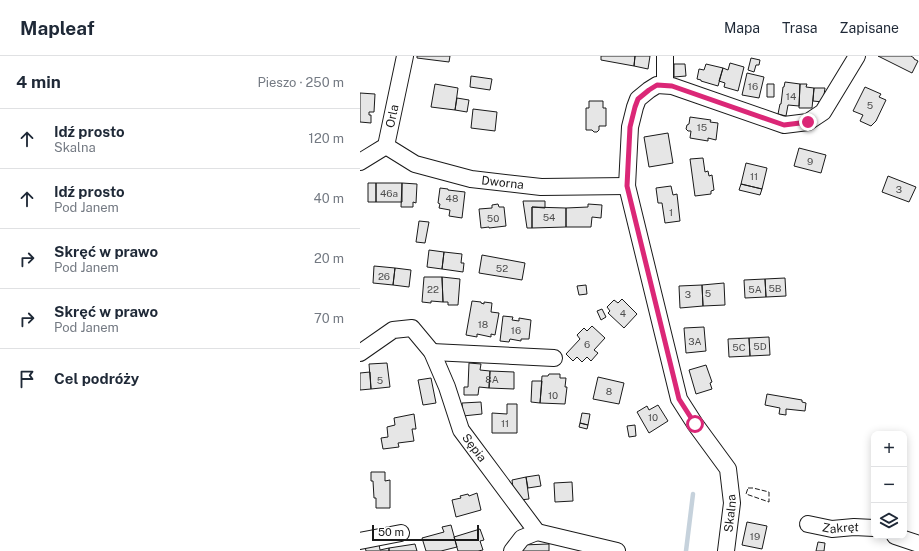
<!DOCTYPE html>
<html lang="pl">
<meta charset="utf-8">
<style>
:root{--surface:#fff;--page:#f6f6f7;--text:#1f2937;--muted:#747a83;--line:#e0e1e3}
body{margin:0;font-family:"Public Sans",sans-serif;background:var(--page);color:var(--text)}
.controls{position:absolute;right:12px;bottom:12px;display:grid;overflow:hidden;border-radius:8px;box-shadow:0 2px 10px #0003}
.controls button{width:36px;height:36px;display:grid;place-items:center;padding:0;border:0;border-bottom:1px solid var(--line);background:var(--surface);color:var(--text);font:20px sans-serif}
.scale{position:absolute;left:12px;bottom:10px;width:107px;box-sizing:border-box;padding-left:4px;border:2px solid #1a1a1a;border-top:0;font-size:11px;line-height:14px;white-space:nowrap;color:#1a1a1a;-webkit-text-stroke:3px #fff;paint-order:stroke}
.stop{position:absolute;width:12px;height:12px;margin:-9px;border:3px solid #db2777;border-radius:50%;background:#fff}
.stop.end{background:#db2777;border-color:#fff;box-shadow:0 1px 4px #0008}
.list{margin:0;padding:0;list-style:none}
h2{display:flex;justify-content:space-between;align-items:center;height:52px;margin:0;padding:0 16px;font-size:17px}
h2 small{font-size:13px;font-weight:400;color:var(--muted)}
.list li{display:grid;grid-template-columns:26px 1fr auto;gap:12px;align-items:center;box-sizing:border-box;height:60px;padding:0 16px;border-top:1px solid var(--line)}
.list b{display:block;font-size:15px;white-space:nowrap}
.list p{margin:0;font-size:13px;white-space:nowrap;color:var(--muted)}
.list em{font-size:13px;font-style:normal;color:var(--muted)}
.icon{flex:none;width:22px;height:22px;fill:none;stroke:currentColor;stroke-width:2;stroke-linecap:round;stroke-linejoin:round}
.map{position:relative;flex:none;width:559px;height:495px;overflow:hidden}
header{display:flex;align-items:center;gap:24px;box-sizing:border-box;height:56px;padding:0 20px;background:var(--surface);border-bottom:1px solid var(--line)}
header strong{font-size:19px}
nav{display:flex;gap:22px;margin-inline-start:auto;font-size:14px}
main{display:flex}
aside{flex:1;background:var(--surface)}
.map>svg:first-child{display:block}
.lines{fill:none;stroke-linecap:round;stroke-linejoin:round}
.stream{stroke:#c6d2dc;stroke-width:4.5}
.building{fill:#e6e6e6;stroke:#1a1a1a}
.minor-casing{stroke:#1a1a1a;stroke-width:18}
.minor{stroke:#fff;stroke-width:16}
.fence{stroke:#1a1a1a;stroke-width:1;stroke-dasharray:5 2;stroke-linecap:butt}
.route{stroke:#db2777;stroke-width:5}
.labels{text-anchor:middle;stroke-width:3;stroke-linejoin:round;paint-order:stroke}
.number-label{font-size:10px;fill:#4d4d4d}
.street-label{font-size:12px;fill:#1a1a1a;stroke:#fff}
</style>
<header>
<strong>Mapleaf</strong>
<nav><a>Mapa</a><a>Trasa</a><a>Zapisane</a></nav>
</header>
<main>
<aside>
<h2>4 min<small>Pieszo · 250 m</small></h2>
<ul class="list">
<li><svg class="icon" aria-label="ahead" viewBox="0 0 24 24"><path d="M12 20V5M6 11l6-6 6 6"/></svg><div><b>Idź prosto</b><p>Skalna</p></div><em>120 m</em></li>
<li><svg class="icon" aria-label="ahead" viewBox="0 0 24 24"><path d="M12 20V5M6 11l6-6 6 6"/></svg><div><b>Idź prosto</b><p>Pod Janem</p></div><em>40 m</em></li>
<li><svg class="icon" aria-label="right" viewBox="0 0 24 24"><path d="M7 20v-9h11M14 6l5 5-5 5"/></svg><div><b>Skręć w prawo</b><p>Pod Janem</p></div><em>20 m</em></li>
<li><svg class="icon" aria-label="right" viewBox="0 0 24 24"><path d="M7 20v-9h11M14 6l5 5-5 5"/></svg><div><b>Skręć w prawo</b><p>Pod Janem</p></div><em>70 m</em></li>
<li><svg class="icon" aria-label="arrive" viewBox="0 0 24 24"><path d="M6 21V4h12l-3 4 3 4H6"/></svg><div><b>Cel podróży</b></div></li>
</ul>
</aside>
<div class="map">
<svg width="559" height="495" viewBox="0 0 559 495">
<rect width="100%" height="100%" fill="#fff"/>
<g class="lines">
<path class="stream" d="M326,495L333,438"/>
</g>
<path class="building" d="M57,0H90L89,6L57,2Z
M241,0H275L274,10L241,4Z
M275,0H290L288,13L274,10Z
M518,0H551L554,2V3L558,5L552,17Z
M391,2L400,4L399,9H396L394,16L388,14Z
M370,7L384,11L378,35L364,31L365,27L359,25L363,12L368,14Z
M314,8H325L326,20L314,21Z
M346,8L363,12L358,30L341,25V24L337,23L339,13L344,14Z
M387,17L404,21L399,42L382,39Z
M111,20L132,23L130,34L110,31Z
M425,26L440,28L439,50L428,49L426,60L418,58L420,48H421L423,31H424Z
M75,28L98,32L95,54L71,51Z
M407,28H414V41H407Z
M440,28H447L446,31L454,32L452,52H439Z
M505,31L521,38L519,41L526,44L516,65L511,70L500,65L503,59L493,55Z
M454,32H465L463,46L453,45Z
M0,37L15,38L14,56H9V59H11V67L0,66Z
M97,42L109,44L107,56L95,54Z
M229,45H243V52H246V70H239V74L237,76H234L232,74H226V52H229Z
M113,53L137,56L135,75L111,72Z
M330,61L351,64L350,66L358,67L356,84L348,82V85L330,82L331,75H328L326,73L327,69L329,68Z
M308,77L313,107L289,111L284,81Z
M439,92L466,99L461,117L434,110Z
M343,102L345,116L348,115L349,120L352,119L354,134L351,135V138L335,140L330,103Z
M386,107L407,112L402,133L381,128Z
M528,120L556,131L549,146L522,136Z
M8,127H16V146H8Z
M16,127H42V146H16Z
M42,127L57,128L56,147L53,146V151H41Z
M381,128L402,133L400,139L379,134Z
M311,130L313,139L317,138L320,165L305,167L302,147H298L296,132Z
M80,132L88,133V134L105,136L102,162L89,160L90,154L79,152L80,148L78,147Z
M163,145H185V152L172,151V172H167Z
M138,148L139,151H144L146,170L129,172V171L121,172L119,153L132,152V149Z
M228,148L242,149L241,162L232,161L231,171H206V152L228,151Z
M172,151L206,152V171L172,172Z
M59,165L69,166L65,187L56,186Z
M69,194L84,196L82,213L67,211Z
M84,196L102,198L101,207H104L103,216L82,213Z
M122,199L165,207L162,224L119,217Z
M14,210L35,212L33,229L13,227Z
M35,212L51,214L49,231L33,229Z
M64,221H82L83,246L71,245V247L62,246Z
M82,221L100,223L98,249H88V246H83Z
M425,222L426,240L406,241L405,223Z
M405,223L406,241L385,242L384,224Z
M364,227L365,249L343,250L342,229Z
M226,229L227,238L219,239L217,230Z
M342,229L343,250L320,252L319,230Z
M262,243L277,258L264,272L248,257L250,255L247,251L254,244L258,247Z
M112,245L121,246V247L124,248V246L132,247L131,256L139,257L135,279L131,278V281L117,278V281L106,279Z
M242,253L246,261L241,264L237,255Z
M143,260L153,261L152,264L159,265V262L171,264L169,283H161V285L150,283L149,286L140,285Z
M232,270L245,282L234,294L238,297L231,305L227,301L222,306L217,301L213,305L206,298L220,283L217,279L224,272L227,275Z
M344,271L346,295L326,297L324,272Z
M409,281L410,299L390,300L389,282Z
M389,282L390,300L369,301L368,283Z
M27,307L30,331L11,333L9,308Z
M109,307L121,308L120,314L130,315L129,332L119,331L118,339H104V331H108Z
M346,309L352,326L350,327L352,333L336,338L329,314Z
M130,315L154,316V333L129,332Z
M10,316L11,333L0,334V317Z
M189,318H200V322H206L205,331H207L205,348L180,347L182,320H188Z
M238,321L264,327L259,348L233,343Z
M71,322L76,347L63,349L58,324Z
M172,325H182L180,347L171,346Z
M407,338L442,344V346L446,347L445,355L426,353V359L419,358L420,352L405,349Z
M121,346L122,358L103,360L102,347Z
M147,348H157V377H132V357L147,358Z
M298,349L308,365L289,377L277,356L287,350L289,354Z
M222,357L230,358L228,369L220,367Z
M54,358L56,373H52L54,385L38,387L39,391L23,393L21,382L28,381L27,371L35,369L34,362Z
M220,367L228,369L227,373L219,371Z
M275,369L276,380L269,381L267,370Z
M11,416H25V425L30,424V452H16V442H14L13,425H11Z
M179,419L181,430L168,432L166,421Z
M166,421L169,443L160,444L153,432L152,424Z
M212,426L213,445L195,446L194,427Z
M117,437L121,454L96,461L92,444L101,442L100,440L108,438L109,440Z
M387,466L407,470L402,493L382,489Z
M91,469L97,491L81,495H66L62,482L84,476L82,471Z
M120,473L124,484L120,485L123,494L118,495H98L94,481Z
M458,486L465,487L464,495H456Z
M19,488L20,494L29,492V495H6L5,491Z
M55,488L57,495H29V492Z
M189,488V495H162V489Z"/>
<g class="lines">
<g class="minor-casing">
<g id="minor">
<path d="M305,29V0"/>
<path id="s1" d="M26,90L55,108L111,123L181,131L267,130"/>
<path id="s2" d="M0,106L26,90L45,0"/>
<path d="M72,296L194,302"/>
<path id="s3" d="M0,297L33,274L52,272L72,296L87,331L101,374L177,476"/>
<path id="s4" d="M448,468L472,473L494,471L514,472"/>
<path d="M177,476L257,495"/>
<path d="M535,480L559,488"/>
<path d="M0,485L41,477"/>
<path d="M152,495L162,482L177,476"/>
<path id="s5" d="M366,495L372,447L368,413L335,368L319,343L267,130L270,71L275,51L278,43L289,34L297,29L312,30L424,69L448,66L463,56L497,0"/>
</g>
</g>
<use href="#minor" class="minor"/>
<path class="fence" d="M388,432H393L409,436V446L386,438Z"/>
</g>
<g class="lines">
<path class="route" d="M335,368L319,343L267,130L270,71L275,51L278,43L289,34L297,29L312,30L424,69L448,66"/>
</g>
<g class="labels">
<g class="number-label">
<text x="393" y="34">16</text>
<text x="431" y="44">14</text>
<text x="510" y="53">5</text>
<text x="342" y="75">15</text>
<text x="450" y="109">9</text>
<text x="394" y="124">11</text>
<text x="539" y="137">3</text>
<text x="29" y="141">46a</text>
<text x="92" y="146">48</text>
<text x="311" y="160">1</text>
<text x="189" y="165">54</text>
<text x="133" y="166">50</text>
<text x="142" y="216">52</text>
<text x="24" y="224">26</text>
<text x="415" y="236">5B</text>
<text x="73" y="237">22</text>
<text x="395" y="237">5A</text>
<text x="348" y="241">5</text>
<text x="328" y="242">3</text>
<text x="263" y="261">4</text>
<text x="123" y="272">18</text>
<text x="156" y="278">16</text>
<text x="335" y="289">3A</text>
<text x="227" y="292">6</text>
<text x="400" y="294">5D</text>
<text x="379" y="295">5C</text>
<text x="132" y="327">8A</text>
<text x="20" y="328">5</text>
<text x="249" y="339">8</text>
<text x="193" y="343">10</text>
<text x="293" y="365">10</text>
<text x="145" y="371">11</text>
<text x="395" y="484">19</text>
</g>
<g class="street-label">
<text dy="4" stroke="none"><textPath href="#s2" startOffset="61">Orla</textPath></text>
<text dy="4" stroke="none"><textPath href="#s1" startOffset="124">Dworna</textPath></text>
<text dy="4" stroke="none"><textPath href="#s3" startOffset="196">Sępia</textPath></text>
<text dy="4" stroke="none"><textPath href="#s5" startOffset="38">Skalna</textPath></text>
<text dy="4" stroke="none"><textPath href="#s4" startOffset="33">Zakręt</textPath></text>
</g>
</g>
</svg>
<div class="controls">
<button>+</button>
<button>−</button>
<button><svg class="icon" aria-label="layers" viewBox="0 0 24 24"><path d="M12 4l9 5-9 5-9-5zM3 14l9 5 9-5"/></svg></button>
</div>
<div class="scale">50 m</div>
<div class="stop" style="left:335px;top:368px"></div>
<div class="stop end" style="left:448px;top:66px"></div>
</div>
</main>
